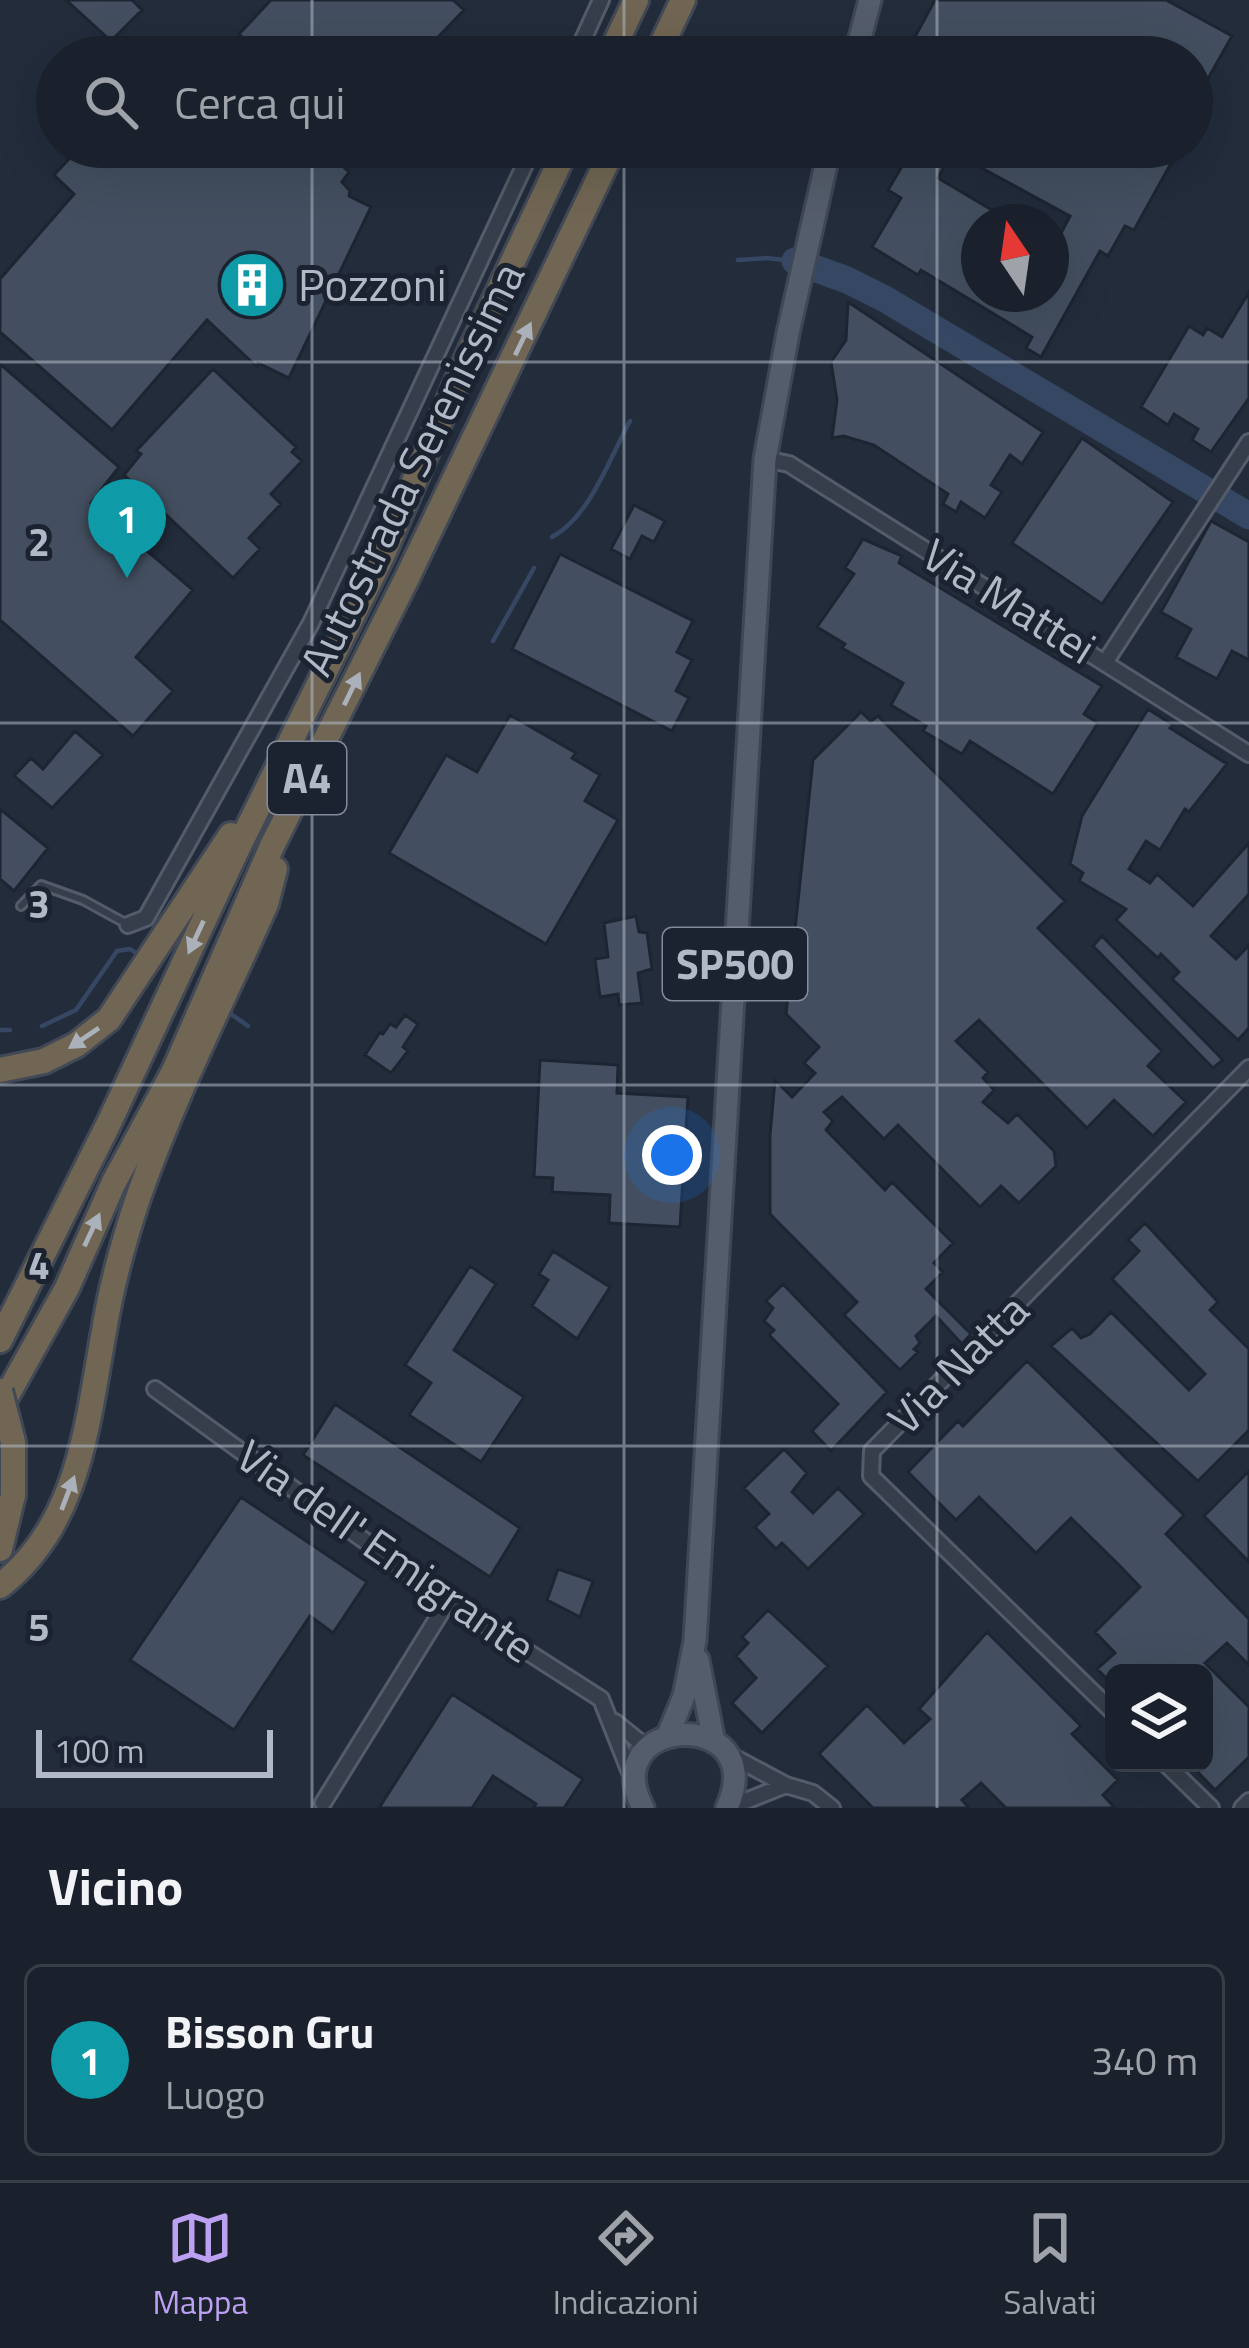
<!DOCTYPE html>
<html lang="it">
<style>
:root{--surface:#1a212c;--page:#272e38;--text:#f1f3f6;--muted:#9fa3a9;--line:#383e48;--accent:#bca0f2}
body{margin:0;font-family:"Titillium Web",sans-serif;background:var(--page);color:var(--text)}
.controls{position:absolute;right:36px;bottom:36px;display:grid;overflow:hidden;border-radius:18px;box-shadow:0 12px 48px #0002}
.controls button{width:108px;height:108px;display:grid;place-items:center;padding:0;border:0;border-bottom:3px solid var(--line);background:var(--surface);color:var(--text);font:60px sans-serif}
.compass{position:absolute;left:961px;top:204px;width:108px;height:108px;border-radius:50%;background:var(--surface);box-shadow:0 12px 48px #0002;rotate:347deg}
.scale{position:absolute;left:36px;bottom:30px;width:237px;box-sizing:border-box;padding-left:12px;border:6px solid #b1b9c7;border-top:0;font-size:33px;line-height:42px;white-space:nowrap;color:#b1b9c7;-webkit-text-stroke:9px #1b2330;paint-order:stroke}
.you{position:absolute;left:672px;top:1155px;width:42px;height:42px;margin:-30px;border:9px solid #fff;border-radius:50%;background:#1a73e8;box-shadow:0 0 0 18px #1a73e833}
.badge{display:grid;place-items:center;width:78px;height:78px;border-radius:50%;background:var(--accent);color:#fff;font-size:39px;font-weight:700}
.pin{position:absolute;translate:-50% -99px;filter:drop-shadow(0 3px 6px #0008)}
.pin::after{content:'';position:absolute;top:63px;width:42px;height:36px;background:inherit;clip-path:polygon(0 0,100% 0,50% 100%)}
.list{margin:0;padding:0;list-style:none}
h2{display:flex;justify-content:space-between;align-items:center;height:156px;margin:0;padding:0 48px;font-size:51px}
h2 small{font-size:39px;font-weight:400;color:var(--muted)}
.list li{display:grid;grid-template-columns:78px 1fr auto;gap:36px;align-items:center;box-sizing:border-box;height:192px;margin:0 24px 24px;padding:0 24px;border:3px solid var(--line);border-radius:18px}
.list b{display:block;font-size:45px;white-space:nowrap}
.list p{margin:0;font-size:39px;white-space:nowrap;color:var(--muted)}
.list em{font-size:39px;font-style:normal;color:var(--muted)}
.icon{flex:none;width:66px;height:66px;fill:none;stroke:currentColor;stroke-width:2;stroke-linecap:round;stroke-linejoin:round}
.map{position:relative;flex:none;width:1249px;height:1808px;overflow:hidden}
.search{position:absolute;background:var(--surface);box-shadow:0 12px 48px #0002;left:36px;right:36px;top:36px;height:132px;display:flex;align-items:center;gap:30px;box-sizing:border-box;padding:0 42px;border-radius:66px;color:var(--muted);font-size:45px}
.sheet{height:372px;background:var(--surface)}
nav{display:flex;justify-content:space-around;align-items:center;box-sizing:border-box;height:168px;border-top:3px solid var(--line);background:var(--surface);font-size:33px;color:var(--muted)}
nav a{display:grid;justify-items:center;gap:6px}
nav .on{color:var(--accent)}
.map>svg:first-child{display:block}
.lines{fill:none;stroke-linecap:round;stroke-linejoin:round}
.stream{stroke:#354762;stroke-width:4.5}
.river{stroke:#354762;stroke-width:27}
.building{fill:#434f60;stroke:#1d2532;stroke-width:3;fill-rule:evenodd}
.lane-casing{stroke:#545c69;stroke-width:12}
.street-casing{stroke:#545c69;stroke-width:20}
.primary-casing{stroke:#3f4754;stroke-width:27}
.highway-casing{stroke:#414956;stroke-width:30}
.lane{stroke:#363e4b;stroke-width:6}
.street{stroke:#363e4b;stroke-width:14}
.primary{stroke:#545d6b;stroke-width:21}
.highway{stroke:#716653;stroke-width:24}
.highway-bridge-casing{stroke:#414956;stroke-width:30;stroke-linecap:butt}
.highway-bridge{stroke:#716653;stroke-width:24}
.oneway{fill:#abb1bb}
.grid{fill:none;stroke:#b1b9c7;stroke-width:3;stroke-opacity:0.55}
.labels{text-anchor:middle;stroke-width:10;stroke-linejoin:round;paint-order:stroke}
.shield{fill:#1b2330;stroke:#848c9a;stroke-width:3}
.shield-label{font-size:42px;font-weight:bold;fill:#b1b9c7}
.poi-label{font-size:45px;fill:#b1b9c7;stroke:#1b2330;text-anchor:start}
.street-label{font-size:45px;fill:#b1b9c7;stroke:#1b2330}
.grid-label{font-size:39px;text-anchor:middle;font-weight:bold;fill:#b1b9c7;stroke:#1b2330;stroke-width:10;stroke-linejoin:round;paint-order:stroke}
</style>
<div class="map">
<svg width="1249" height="1808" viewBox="0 0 1249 1808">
<rect width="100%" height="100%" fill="#222c3b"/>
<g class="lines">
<path class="stream" d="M738,260L766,258L795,261
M552,537C590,517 610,457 630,421
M493,641L534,568
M231,1014L248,1026
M42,1026L76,1010L117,951L130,949L136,953
M0,1030H10"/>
<path class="river" d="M795,261L847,280L885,299L1249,516"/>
</g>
<path class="building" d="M66,0H132L142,10L111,41Z
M271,0H453L464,10L419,57H263L239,34Z
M935,0H1166L1232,36L1192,107V57H904Z
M80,147H322L349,172L342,182L350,191L349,196L371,207L289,378L258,363L257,367L207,320L112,430L0,332V279L74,194L54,175Z
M892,147H1180L1134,230L1125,226L1108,256L1100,251L1041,357L1026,348L1032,337L921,270L918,275L872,247L901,198L888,190L908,156ZM952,152L1070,216L1051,252V294H979V222H1012L938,178Z
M1249,292V398L1211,452L1192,440L1198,429L1174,414L1168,425L1141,407L1189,326L1203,335L1207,328L1222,337Z
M848,302L1043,432L1022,464L1010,455L991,485L1002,492L985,518L961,502L956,512L943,504L948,494L874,445L844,436L832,438L837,400L831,362L846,340Z
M0,364L119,467L91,503L193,590L136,657L173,691L133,736L0,620Z
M213,369L296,447L292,452L302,461L271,494L281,504L249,538L260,549L233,578L124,475L141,454L136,451Z
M1082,438L1173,502L1102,604L1012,543Z
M634,505L665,521L654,542L642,536L630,559L611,549Z
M1211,521L1249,542V660L1232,651L1217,679L1176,657L1191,629L1161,612Z
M863,539L902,556L899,563L1102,686L1084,714L1098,723L1053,794L970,741L962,754L923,731L926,726L891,705L903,683L842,648L845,644L817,627L854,574L845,568Z
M560,554L693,621L677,652L692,660L676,691L689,698L672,731L512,649Z
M1148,709L1173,725L1170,728L1227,764L1189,812L1185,809L1160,850L1146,841L1129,869L1150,883L1157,874L1193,906L1249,843V894L1211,936L1236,959L1249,945V1028L1238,1040L1172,979L1179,972L1161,954L1158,958L1116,920L1126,909L1079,881L1083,873L1070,864L1082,816Z
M861,712L871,721L878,716L1065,901L1038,928L1162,1051L1148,1066L1186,1102L1153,1136L1114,1100L1087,1128L979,1020L956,1041L988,1072L983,1078L994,1090L983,1102L1008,1123L1017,1114L1054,1151L1056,1166L1019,1203L1001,1186L980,1207L898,1125L884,1139L842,1097L824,1112L833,1121L826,1130L885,1190L892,1182L953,1243L934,1263L943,1272L926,1289L971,1334L962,1344L936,1316L916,1336L920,1343L914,1349L918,1352L900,1370L844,1315L857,1302L770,1214V1135L775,1080L792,1097L815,1073L804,1063L819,1047L786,1014L813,760Z
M510,715L576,753L572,758L600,775L585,801L618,820L546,944L389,853L446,755L477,772Z
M75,731L103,755L52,808L14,776L31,758L43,769Z
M0,809L48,848L14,891L0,879Z
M636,916L639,932L647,933L652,969L638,973L642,1003L619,1005L618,994L600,997L595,959L608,957L604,923Z
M1102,936L1223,1060L1213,1068L1093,946Z
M405,1015L418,1024L403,1047L408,1051L391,1073L365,1055L380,1032L383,1034L390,1024L396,1027Z
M540,1060L618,1065L617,1093L688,1097L680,1227L609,1223L610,1195L552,1192L553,1178L534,1177Z
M1145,1223L1218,1302L1210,1310L1249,1349V1430L1198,1481L1051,1346L1072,1328L1081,1338L1090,1334L1111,1312L1189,1390L1205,1374L1112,1279L1139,1251L1128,1240Z
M553,1251L610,1287L577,1339L532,1306L548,1280L539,1274Z
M470,1266L496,1284L454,1350L524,1397L481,1462L409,1415L431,1383L405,1365Z
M783,1284L887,1392L831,1451L812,1431L838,1404L769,1335L774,1330L764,1321L773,1308L766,1301Z
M1027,1361L1184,1515L1166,1534L1249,1619V1665L1227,1643L1205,1663L1249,1707V1757L1215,1790L1189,1763H1204V1673H1114V1686L1097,1669L1115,1653L1095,1632L1140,1587L1119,1565L1071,1518L1036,1553L979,1497L956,1520L908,1472L958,1421L963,1426Z
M335,1404L520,1528L490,1577L303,1455Z
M784,1449L807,1473L792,1492L813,1513L838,1488L864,1514L808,1569L782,1543L776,1549L755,1527L769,1514L744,1488Z
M1249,1471V1562L1204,1516Z
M241,1497L367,1582L333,1633L310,1616L234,1730L130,1660Z
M558,1569L593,1581L580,1617L547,1600Z
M768,1610L828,1666L762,1733L732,1703L756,1678L736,1656L748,1643L742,1637Z
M987,1632L1081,1726L1072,1734L1118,1780L1103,1795L1115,1808H1006L981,1783L962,1800L969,1808H873L819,1754L867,1705L904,1743L930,1719L919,1709Z
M452,1694L583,1779L564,1808H533L536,1804L493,1776L472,1808H379Z"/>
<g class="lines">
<g class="lane-casing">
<path id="lane" d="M21,906L41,885L83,900L125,923"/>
</g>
<g class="street-casing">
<path id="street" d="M575,57L601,0
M765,459L789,464L1249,754
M1106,661L1249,442
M128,925L146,918L311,623L533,147
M155,1389L448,1601L601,1699L633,1780
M1114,1713L871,1476L872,1451L1249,1068
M615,1722L641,1743L652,1745
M726,1753L786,1785L813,1793L832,1808
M1165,1763L1211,1808
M323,1803L448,1601
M728,1808L786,1785
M1242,1808L1249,1801"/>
</g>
<g class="primary-casing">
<path id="primary" d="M855,57L870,0
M698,1660L714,1742
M668,1735L684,1696L695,1641L765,459L788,333L830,147
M643,1808C594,1714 772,1706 727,1808"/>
</g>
<g class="highway-casing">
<path id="highway" d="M609,57L636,0
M656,57L683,0
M0,1070L44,1061L76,1045L109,1019L231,835
M0,1340L109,1123L235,854L383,554L468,356L567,147
M0,1408L67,1288L114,1182L174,1071L272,846L406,580L614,147
M0,1549L13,1495
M0,1586C80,1524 87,1423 104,1331C111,1287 124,1240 138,1198C173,1097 223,1001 266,904L275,869"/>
</g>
<use href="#lane" class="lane"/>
<use href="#street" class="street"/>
<use href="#primary" class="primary"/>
<use href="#highway" class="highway"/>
<g class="highway-bridge-casing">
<path id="highway-bridge" d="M0,1391L13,1442V1495"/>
</g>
<use href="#highway-bridge" class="highway-bridge"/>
</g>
<defs><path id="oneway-solid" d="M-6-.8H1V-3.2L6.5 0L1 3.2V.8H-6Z" transform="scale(3)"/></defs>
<g class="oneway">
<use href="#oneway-solid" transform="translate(523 339) rotate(-64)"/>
<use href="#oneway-solid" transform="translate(352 689) rotate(-64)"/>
<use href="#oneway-solid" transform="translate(196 937) rotate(115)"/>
<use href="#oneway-solid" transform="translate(84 1038) rotate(146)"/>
<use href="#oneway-solid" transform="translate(92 1230) rotate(-65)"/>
<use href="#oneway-solid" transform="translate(68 1493) rotate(-69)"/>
</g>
<path class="grid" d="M312,0V57M624,0V57M937,0V57M312,147V1808M624,147V1808M937,147V1808M0,362H1249M0,723H1249M0,1085H1249M0,1446H1249"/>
<defs>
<g id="building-disc" transform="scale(3.45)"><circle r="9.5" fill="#0f9aa8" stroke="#1b2330"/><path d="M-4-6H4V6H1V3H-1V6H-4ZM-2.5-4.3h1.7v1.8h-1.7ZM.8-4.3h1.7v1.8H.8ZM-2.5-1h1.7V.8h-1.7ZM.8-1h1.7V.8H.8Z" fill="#fff"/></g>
</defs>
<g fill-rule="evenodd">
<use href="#building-disc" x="252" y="285"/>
</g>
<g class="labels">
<g class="shield">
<rect x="268" y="742" width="78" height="72" rx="9"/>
<rect x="663" y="928" width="144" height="72" rx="9"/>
</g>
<g class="shield-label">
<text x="307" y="793">A4</text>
<text x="735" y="979">SP500</text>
</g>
<g class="poi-label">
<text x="298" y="301">Pozzoni</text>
</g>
<g class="street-label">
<text transform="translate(412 469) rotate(-64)" y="16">Autostrada Serenissima</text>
<text transform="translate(1009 601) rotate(32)" y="16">Via Mattei</text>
<text transform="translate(958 1364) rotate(-45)" y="16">Via Natta</text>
<text transform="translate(386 1551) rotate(35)" y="16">Via dell' Emigrante</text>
</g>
</g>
<g class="grid-label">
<text x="39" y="556">2</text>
<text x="39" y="918">3</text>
<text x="39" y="1279">4</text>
<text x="39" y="1641">5</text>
</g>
</svg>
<div class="controls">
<button><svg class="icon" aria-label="layers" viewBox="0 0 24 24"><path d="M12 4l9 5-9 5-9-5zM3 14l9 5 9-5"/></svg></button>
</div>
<svg class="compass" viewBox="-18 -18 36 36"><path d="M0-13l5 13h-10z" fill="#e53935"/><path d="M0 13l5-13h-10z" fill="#9fa3a9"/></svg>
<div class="scale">100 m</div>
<div class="you"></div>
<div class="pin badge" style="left:127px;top:578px;background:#0f9aa8">1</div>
<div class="search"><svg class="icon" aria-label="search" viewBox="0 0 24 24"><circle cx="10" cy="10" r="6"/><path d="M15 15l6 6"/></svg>Cerca qui</div>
</div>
<section class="sheet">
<h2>Vicino<small></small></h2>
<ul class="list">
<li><span class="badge" style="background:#0f9aa8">1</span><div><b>Bisson Gru</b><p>Luogo</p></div><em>340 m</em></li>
</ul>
</section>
<nav>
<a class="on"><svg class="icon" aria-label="map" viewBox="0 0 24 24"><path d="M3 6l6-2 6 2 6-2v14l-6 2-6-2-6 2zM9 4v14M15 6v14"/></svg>Mappa</a>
<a><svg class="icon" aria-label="directions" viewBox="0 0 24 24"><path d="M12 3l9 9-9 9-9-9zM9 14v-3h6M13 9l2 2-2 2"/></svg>Indicazioni</a>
<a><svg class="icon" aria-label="saved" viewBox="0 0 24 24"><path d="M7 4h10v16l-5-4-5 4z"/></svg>Salvati</a>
</nav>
